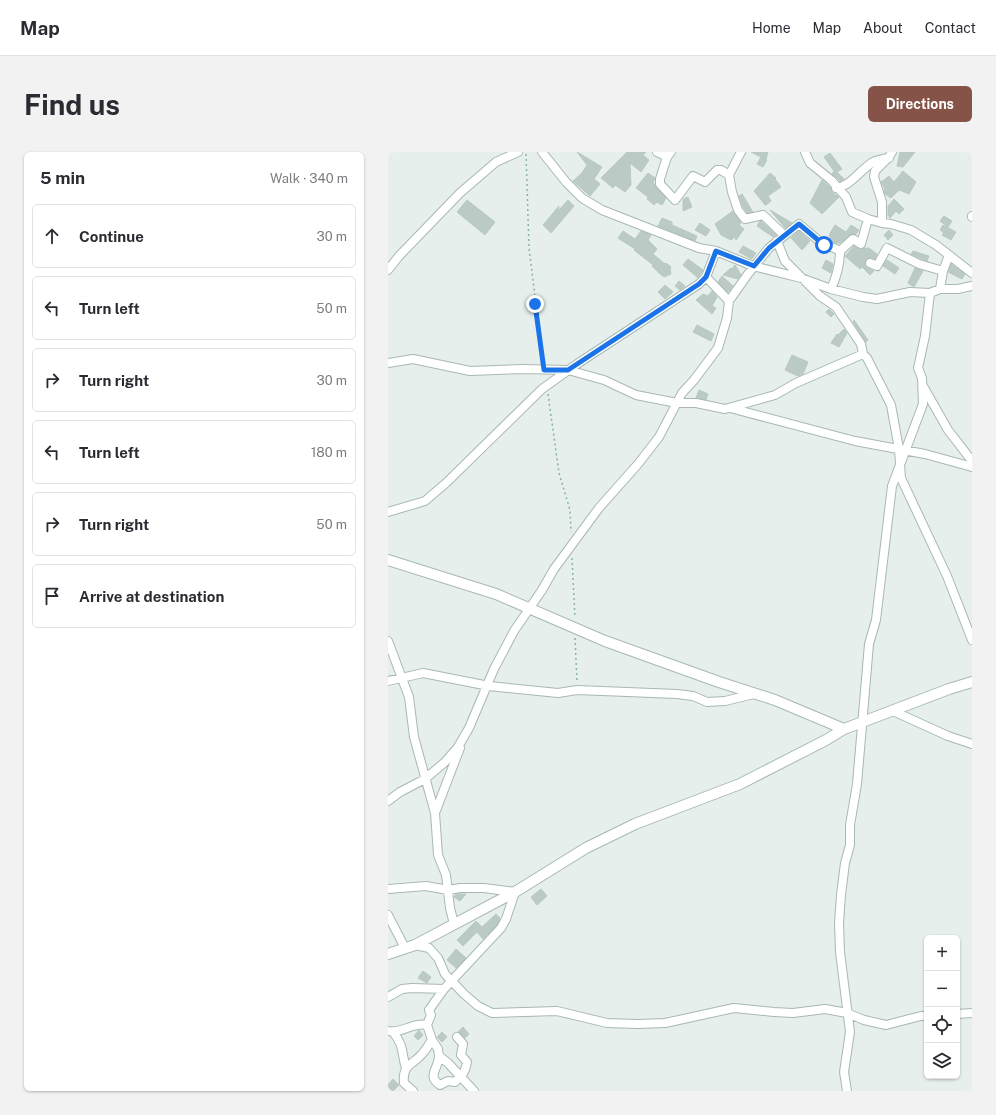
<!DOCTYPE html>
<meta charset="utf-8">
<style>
:root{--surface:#fff;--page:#f2f2f3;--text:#2b2b33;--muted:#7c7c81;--line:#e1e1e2;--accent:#855347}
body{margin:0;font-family:"Public Sans",sans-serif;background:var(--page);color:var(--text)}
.controls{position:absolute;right:12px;bottom:12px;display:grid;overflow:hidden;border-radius:6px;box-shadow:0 1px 3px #0004}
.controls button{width:36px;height:36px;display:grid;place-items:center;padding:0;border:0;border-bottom:1px solid var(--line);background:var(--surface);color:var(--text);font:20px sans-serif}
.stop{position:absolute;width:12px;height:12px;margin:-9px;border:3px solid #1a73e8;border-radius:50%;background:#fff}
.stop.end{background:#1a73e8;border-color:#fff;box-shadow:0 1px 4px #0008}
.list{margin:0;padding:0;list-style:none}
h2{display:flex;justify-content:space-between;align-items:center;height:52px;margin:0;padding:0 16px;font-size:17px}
h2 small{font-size:13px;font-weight:400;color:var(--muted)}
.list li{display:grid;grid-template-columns:26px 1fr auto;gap:12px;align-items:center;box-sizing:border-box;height:64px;margin:0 8px 8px;padding:0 8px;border:1px solid var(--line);border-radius:6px}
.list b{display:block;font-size:15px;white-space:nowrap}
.list em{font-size:13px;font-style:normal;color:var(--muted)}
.icon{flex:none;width:22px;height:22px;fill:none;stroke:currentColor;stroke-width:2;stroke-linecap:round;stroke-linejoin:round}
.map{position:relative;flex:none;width:584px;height:939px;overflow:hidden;border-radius:6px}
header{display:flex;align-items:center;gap:24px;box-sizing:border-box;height:56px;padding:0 20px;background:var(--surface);border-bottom:1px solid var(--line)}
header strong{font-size:19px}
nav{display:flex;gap:22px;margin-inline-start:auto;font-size:14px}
.intro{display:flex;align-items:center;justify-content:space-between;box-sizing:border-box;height:96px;padding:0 24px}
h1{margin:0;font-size:28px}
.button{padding:10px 18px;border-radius:6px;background:var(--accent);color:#fff;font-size:14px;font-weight:700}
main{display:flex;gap:24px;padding:0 24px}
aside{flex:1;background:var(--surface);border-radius:6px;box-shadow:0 1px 3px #0004}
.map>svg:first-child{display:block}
.building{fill:#bbcac4;stroke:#b8c9c2}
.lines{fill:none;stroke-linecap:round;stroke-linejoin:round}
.minor-casing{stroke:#a8b8b2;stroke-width:10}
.tertiary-casing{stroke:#a8b8b2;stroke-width:12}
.path{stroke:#86b3a5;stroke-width:1.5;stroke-dasharray:2 3;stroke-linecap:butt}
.minor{stroke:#fff;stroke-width:8}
.tertiary{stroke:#fff;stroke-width:10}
.route{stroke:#1a73e8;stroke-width:5}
</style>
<header>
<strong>Map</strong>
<nav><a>Home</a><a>Map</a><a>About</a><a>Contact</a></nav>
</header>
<div class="intro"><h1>Find us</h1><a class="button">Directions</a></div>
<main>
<aside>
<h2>5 min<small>Walk · 340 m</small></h2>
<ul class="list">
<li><svg class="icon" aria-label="ahead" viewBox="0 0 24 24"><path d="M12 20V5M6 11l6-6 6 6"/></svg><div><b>Continue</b></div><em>30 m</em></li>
<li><svg class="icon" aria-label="left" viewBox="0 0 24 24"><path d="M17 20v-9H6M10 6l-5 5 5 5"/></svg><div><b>Turn left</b></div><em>50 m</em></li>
<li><svg class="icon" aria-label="right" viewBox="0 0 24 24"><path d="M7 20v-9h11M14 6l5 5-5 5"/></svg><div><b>Turn right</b></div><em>30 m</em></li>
<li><svg class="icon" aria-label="left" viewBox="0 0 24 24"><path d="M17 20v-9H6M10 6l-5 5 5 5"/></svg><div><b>Turn left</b></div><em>180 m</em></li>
<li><svg class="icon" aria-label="right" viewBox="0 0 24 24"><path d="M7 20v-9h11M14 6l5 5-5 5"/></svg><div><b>Turn right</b></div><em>50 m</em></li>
<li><svg class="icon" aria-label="arrive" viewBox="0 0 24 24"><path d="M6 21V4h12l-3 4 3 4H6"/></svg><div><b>Arrive at destination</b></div></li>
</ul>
</aside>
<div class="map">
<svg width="584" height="939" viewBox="0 0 584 939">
<rect width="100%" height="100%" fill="#e6efeb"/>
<path class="building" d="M189,0L214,15L206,27L212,32L202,44L185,29L194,21L199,13Z
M239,0H258L255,3L261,8L253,20L242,11L243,33L237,40L227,33L225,36L213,26Z
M363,0H380L378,7L379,8L375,15L369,12L373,5Z
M512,0H527L515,15L509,14Z
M442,1L454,17L449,20L456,27L452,29L444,22L446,19L436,5Z
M515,19L528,30L521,42L511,38L503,46L497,42L496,38L497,37L493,30L501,24L506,30Z
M260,21L267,26L265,31L278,46L274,53L269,50L266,53L259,47L260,45L248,36Z
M382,21L388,26L387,27L393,35L380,44L383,49L378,53H377L366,39Z
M434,28L443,36L444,40L451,45L434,62L422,51Z
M354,42L365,60L359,61L355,55L351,44Z
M300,45L304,55L295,59V47Z
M506,47L516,57L511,62L508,59L502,66L500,63V54Z
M79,48L107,70L97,83L69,60Z
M180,48L186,54L163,81L155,73L171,54L170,59Z
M382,58L404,71L397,76Z
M345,59L353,71L351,73L356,77L348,88L347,85L343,88L333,83L327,72Z
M556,64L564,69L560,75L552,69Z
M274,66L284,70V73L309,84L307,89L270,74Z
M372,69H373L388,83L385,85L369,74Z
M312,71L322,78L318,84L307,78Z
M447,73L458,80L463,73L471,78L468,82L462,83L452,91H449L444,90L441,83Z
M555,73L568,80L563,88L554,83L556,81L552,78Z
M501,78L505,83L500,88L496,83Z
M235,79L247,87L253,79L263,83L260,88L269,97L265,102L277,112L278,111L283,115L282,117L283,122L276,125L270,120L264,114L265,113L246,98L247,97L230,86Z
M411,79L422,89L414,98L403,86Z
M355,94L368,101L364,107L351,100Z
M466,94L472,97L481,96L489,102L487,107L481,106L477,109L478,115L486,119L482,123L474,115L472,117L457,104Z
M525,99L541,104L539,109L523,102Z
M300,107L315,118L310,126L295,113Z
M438,108L445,112L443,121L434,116Z
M499,108L511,116L507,122L495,114Z
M563,112L577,122L574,127L560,120Z
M347,113L353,123L350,127L335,123L343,116L344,117Z
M527,116L535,119L526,135L520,131Z
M334,124L345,134L340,140L330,130Z
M291,129L297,134L292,138L287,134Z
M277,133L285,140L277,147L270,140Z
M324,139L329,145L324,154L328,156L324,162L308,148L315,142L320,144Z
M441,157L446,162L443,165L438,160Z
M466,168L480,188L478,190L465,170Z
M309,173L326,182L323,189L305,180Z
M456,177L459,181L451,195L443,191L449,182L450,183Z
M404,203L420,210L415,222L410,224L397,218Z
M311,238L320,242L318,248L308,246Z
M153,737L159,744L149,753L143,745Z
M68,742H78L72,749L66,745Z
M108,762L112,766L109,773L95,787L89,780L75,794L69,788L88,769L94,775Z
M68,797L78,806L68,816L59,808Z
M35,819L43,825L39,831L30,826Z
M75,875L81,882L77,886L70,880Z
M31,878L35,883L30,888L26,884Z
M54,880L59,885L54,890L49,885Z
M5,927L11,933L5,939H0V933Z"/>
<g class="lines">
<g class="minor-casing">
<path id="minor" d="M154,0L178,30L194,46L214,58L311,96L328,99L365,114L413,126L443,137L475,145L489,147L522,140L542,141L552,137H570L584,134
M269,0L279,5L283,0
M353,0L341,23L344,40L350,58L357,67L375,63L396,83
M417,0L422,11L443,28L458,45L464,60L480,67L494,71L503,72L523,78L548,93L584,121
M279,5L272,27V32L287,48L305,24L317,30L329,18H333L341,23
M448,36C463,34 472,18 485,10C489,8 495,7 501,6
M584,64V65
M494,71V50L486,25L487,19L501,5L504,0
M389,89L397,109L432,144L448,155L473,192L475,202
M482,111L489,114L499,96L531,112L555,119
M0,118L11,104L72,41L108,10L130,0
M318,125L341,149
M443,137C449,124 452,113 452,99
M552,137L555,119L561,103
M0,211L25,207L82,219L134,217L180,218L216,228L248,243L289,251H308L337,257L387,243L408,231L475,202L479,206L503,253L511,297L513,326L559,424L584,488
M535,234L560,278L584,309
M342,256L467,289L537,302L584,315
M0,360L37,349L58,331L154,237L189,212L311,132L318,125L328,99
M0,489L21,545L26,585L47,661L50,703L58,723L62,756L66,772
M0,529L35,521L101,534L170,541L189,538L289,542L305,544L319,550L337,549L366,542
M505,559L560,584L584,592
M0,649L12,640L37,627L57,610L70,595L81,576L106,517L126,479L154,438L166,417L211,356L250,312L271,285L294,241L306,228L330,196L339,166L341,149L360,122L381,96L411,72L436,93L446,96L452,99L465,87L473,92L480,67
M47,661L72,596
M0,737L38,734L60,738L72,736H96L127,740L118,767L113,776L56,837L41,858L43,863L39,873L44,888C41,892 38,898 34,902C25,913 14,912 16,931L25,939
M0,763L17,796
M27,793L41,796L50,806L57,822L76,842L90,854L104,861L169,859L219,871L250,872L277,871L346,856L386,860L405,861L437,857L459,861L476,868L498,873L533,864H539
M0,845L14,837L24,836L56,837
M569,862L584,861
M0,879C14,882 24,870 39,873
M5,880C17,895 13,901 18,916
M44,888L50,897L51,904L60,911L86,939
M51,904C51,916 38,924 52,933L60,929L67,930C74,924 78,919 79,910L73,903L75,892L69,885
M459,939L456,920L462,880L452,800L451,771L453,743L457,711L462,693V673L469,632L481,492L488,468L504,334L535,252L534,226L530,216L537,184L542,141"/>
</g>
<g class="tertiary-casing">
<path id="tertiary" d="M0,408L108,442L217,489L331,530L387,548L456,577
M0,802L27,793L127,740L198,696L247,672L352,632L438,588L456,577L561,537L584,530"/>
</g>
<path class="path" d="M138,2L141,96L155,209
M160,242L171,321L182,358L183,380
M184,406L187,466
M187,486L189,530"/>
<use href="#minor" class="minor"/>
<use href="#tertiary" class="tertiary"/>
</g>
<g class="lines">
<path class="route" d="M147,152L156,218H180L311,132L318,125L328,99L366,114L381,96L411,72L436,93"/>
</g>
</svg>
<div class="controls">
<button>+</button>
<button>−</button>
<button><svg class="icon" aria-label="locate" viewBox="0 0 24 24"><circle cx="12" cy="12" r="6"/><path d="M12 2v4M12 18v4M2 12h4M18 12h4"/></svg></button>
<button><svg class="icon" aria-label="layers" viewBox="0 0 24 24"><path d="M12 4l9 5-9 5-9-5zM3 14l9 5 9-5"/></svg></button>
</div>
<div class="stop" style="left:436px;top:93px"></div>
<div class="stop end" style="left:147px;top:152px"></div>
</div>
</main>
